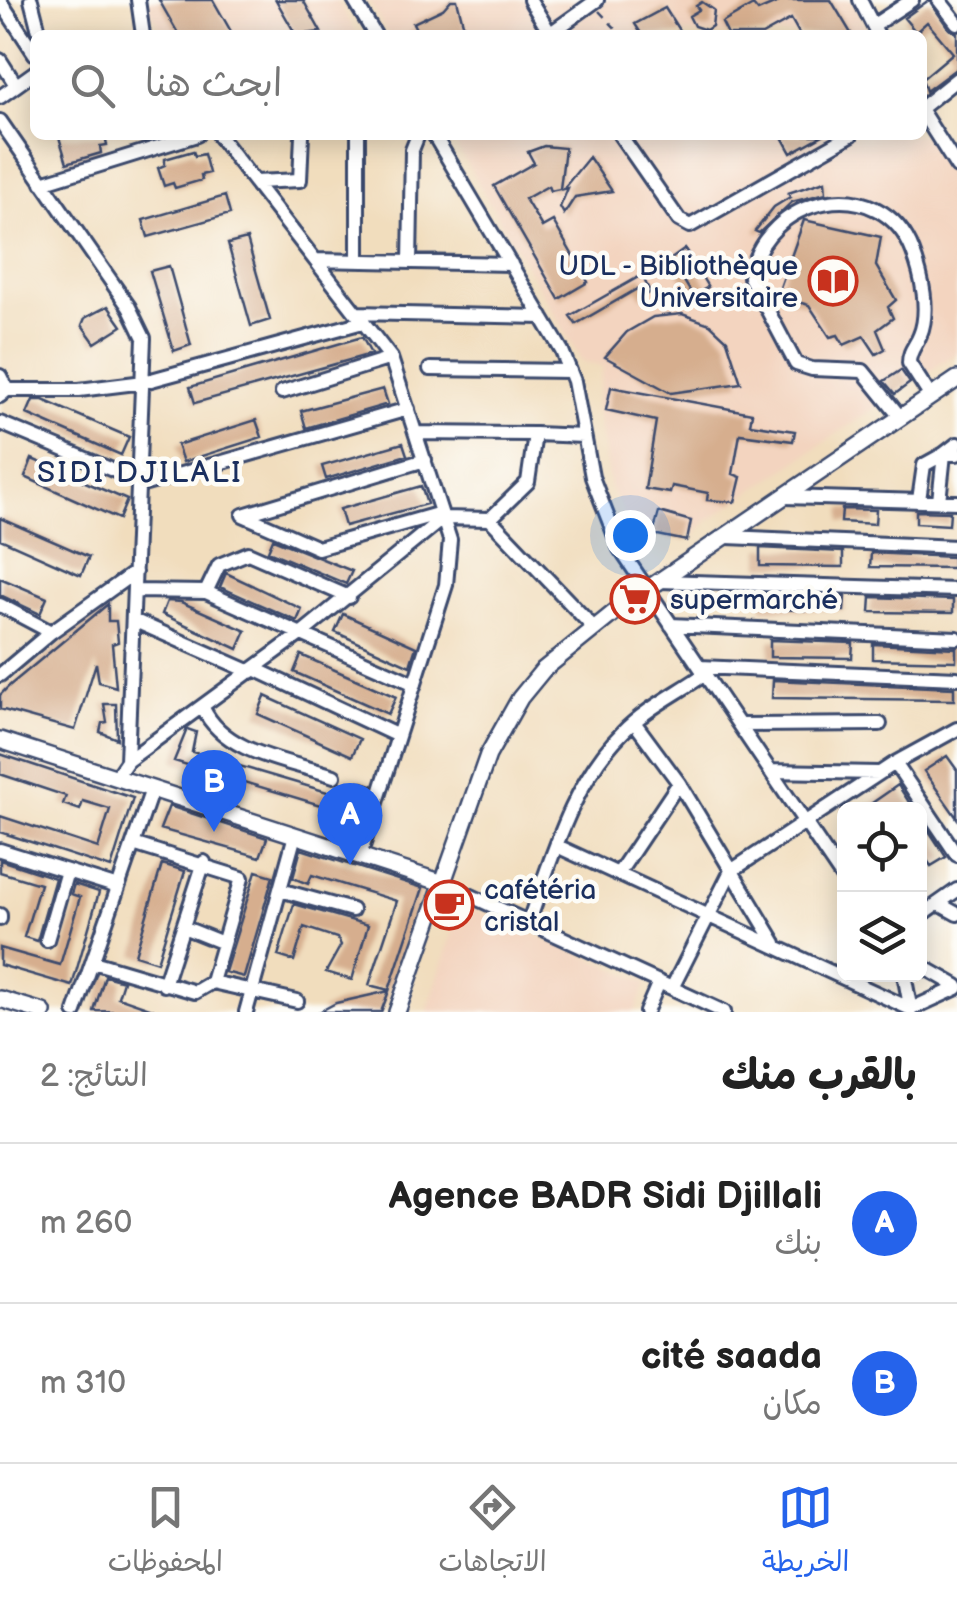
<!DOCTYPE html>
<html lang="ar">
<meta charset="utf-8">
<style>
:root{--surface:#fff;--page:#f6f6f6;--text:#222;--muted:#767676;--line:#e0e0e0;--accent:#2563eb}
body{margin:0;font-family:"Balsamiq Sans","Playpen Sans Arabic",sans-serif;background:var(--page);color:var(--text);direction:rtl}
.controls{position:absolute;right:30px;bottom:30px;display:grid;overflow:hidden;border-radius:15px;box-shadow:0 5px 25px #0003}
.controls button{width:90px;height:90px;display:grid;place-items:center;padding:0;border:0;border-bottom:2px solid var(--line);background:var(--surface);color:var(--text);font:50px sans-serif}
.you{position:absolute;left:630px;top:535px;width:35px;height:35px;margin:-25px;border:8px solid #fff;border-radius:50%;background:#1a73e8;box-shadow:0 0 0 15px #1a73e833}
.badge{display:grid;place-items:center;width:65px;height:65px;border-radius:50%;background:var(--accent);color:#fff;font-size:32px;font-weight:700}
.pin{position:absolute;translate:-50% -82px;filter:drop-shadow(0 2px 5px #0008)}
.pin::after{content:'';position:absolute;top:52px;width:35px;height:30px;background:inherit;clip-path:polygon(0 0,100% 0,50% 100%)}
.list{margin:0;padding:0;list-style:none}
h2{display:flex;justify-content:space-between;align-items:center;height:130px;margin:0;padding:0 40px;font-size:42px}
h2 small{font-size:32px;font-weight:400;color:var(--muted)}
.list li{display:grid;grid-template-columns:65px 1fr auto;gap:30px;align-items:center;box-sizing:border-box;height:160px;padding:0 40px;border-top:2px solid var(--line)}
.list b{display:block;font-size:38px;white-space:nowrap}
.list p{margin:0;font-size:32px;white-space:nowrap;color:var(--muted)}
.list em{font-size:32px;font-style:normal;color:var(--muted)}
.icon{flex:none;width:55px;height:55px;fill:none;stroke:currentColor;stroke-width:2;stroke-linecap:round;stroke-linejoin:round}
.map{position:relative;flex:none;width:957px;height:1012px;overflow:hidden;direction:ltr}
.search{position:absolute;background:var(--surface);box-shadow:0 5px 25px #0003;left:30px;right:30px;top:30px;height:110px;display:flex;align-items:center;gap:25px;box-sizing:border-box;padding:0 35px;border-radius:15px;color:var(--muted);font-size:38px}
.sheet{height:450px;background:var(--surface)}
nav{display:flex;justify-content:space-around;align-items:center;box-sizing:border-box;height:140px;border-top:2px solid var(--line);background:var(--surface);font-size:28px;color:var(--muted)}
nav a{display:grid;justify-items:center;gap:5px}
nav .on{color:var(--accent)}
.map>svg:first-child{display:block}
.built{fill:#f3d4bf}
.building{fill:#d6ae8e}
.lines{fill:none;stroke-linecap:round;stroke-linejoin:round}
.minor-casing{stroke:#3b496c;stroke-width:18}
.major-casing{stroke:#3b496c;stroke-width:20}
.path{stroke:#3b496c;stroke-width:2.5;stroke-dasharray:8 8;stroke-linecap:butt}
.minor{stroke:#fff;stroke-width:12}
.major{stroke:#fff;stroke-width:15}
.labels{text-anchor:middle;stroke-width:9;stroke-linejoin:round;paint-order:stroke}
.poi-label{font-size:28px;fill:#1b2f5e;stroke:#fdfcf7;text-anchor:start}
.neighbourhood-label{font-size:30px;letter-spacing:2.5px;fill:#1b2f5e;stroke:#fdfcf7}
</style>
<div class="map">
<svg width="957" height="1012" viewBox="0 0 957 1012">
<rect width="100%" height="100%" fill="#fdfcf7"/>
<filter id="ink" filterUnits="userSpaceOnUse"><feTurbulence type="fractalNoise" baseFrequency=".01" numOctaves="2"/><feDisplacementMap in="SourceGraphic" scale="20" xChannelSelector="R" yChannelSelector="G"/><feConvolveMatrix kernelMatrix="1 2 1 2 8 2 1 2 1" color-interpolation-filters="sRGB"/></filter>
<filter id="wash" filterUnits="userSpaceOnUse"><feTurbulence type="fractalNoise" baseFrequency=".0048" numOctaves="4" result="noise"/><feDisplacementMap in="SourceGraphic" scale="40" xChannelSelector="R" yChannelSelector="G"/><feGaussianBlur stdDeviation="2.25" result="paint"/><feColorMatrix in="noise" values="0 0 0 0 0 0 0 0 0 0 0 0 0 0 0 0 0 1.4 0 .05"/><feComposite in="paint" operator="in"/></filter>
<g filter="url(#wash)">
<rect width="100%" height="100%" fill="#f1ddbd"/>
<path class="built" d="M144,0H337L357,35H164Z
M368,0H851L871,35H388Z
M922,124L957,187V353L707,521L694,535L627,522L610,487L596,407L603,367L582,362L450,135H922Z
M461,904L647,982L635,1012H427Z"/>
<g id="blocks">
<path class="building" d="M159,0H213L233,35H179Z
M276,0H303L321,32L296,35Z
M451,0H457L466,35H406L416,29L413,23L443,9Z
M783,0H831L852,35H800L791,19L762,35H728L722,23L753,5L758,11Z
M929,0L949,29L957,33V68L926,91L922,79L953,53L927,22L916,32L904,18Z
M702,2L714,10L712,26L706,30L694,26L689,16L699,10L696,6Z
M665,8L682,35H642L635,24Z
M105,135L107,145L100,146L101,153L67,163L59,137Z
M781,135H823L791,153Z
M544,146L565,148L560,189L550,191L548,186L525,199L542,227L553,221L588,282L559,299L494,186L534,163L528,152Z
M193,151L195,156L204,154L209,173L201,175L202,180L175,188L173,183L164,186L158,168L165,165V159Z
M589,157L612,191L575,197L564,214L560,207L568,188L563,189Z
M825,181L826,193L792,202L759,233L755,231L774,207L790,197L788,193Z
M225,196L230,214L148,237L143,220Z
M804,220L881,237L876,266L896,300L888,307L893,318L877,330L885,349L876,354L864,336L844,345L838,335L830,337L809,305L777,296Z
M247,239L270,320L251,326L228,244Z
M685,249L708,287L693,296L671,259Z
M169,266L191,345L174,351L150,271Z
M642,275L650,292L642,297L637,289L576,324L570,316Z
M108,306L122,326L95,343L82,325L85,318Z
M682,314L710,324L727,340L741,383L671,393L605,357L627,332L653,317Z
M362,337L371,354L195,403L190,387Z
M901,370L910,383L895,394L884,381Z
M611,387L752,413L750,424L795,431L793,441L740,434L733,474L741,477L735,502L707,500L708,493L672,486L670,493L645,489L656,421L606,410Z
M383,389L388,404L306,428L301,411Z
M33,400H43L129,437L121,455L27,414Z
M256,420L262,437L183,462L177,445Z
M403,443L407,455L326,479L322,466Z
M32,459L127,500L119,519L25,477Z
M421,486L427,504L345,526L340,509Z
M842,509L876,510L875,524L841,522Z
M916,511L950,512L949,525L916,523Z
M659,512L691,521L687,541L653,534Z
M0,518L89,557L81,575L0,539Z
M273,539L352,571L346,584L268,551Z
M760,548L843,552V567L760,566Z
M871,553L953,557V568L870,567Z
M226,573L302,609L297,621L220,587Z
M0,578L47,598L40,614L0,595Z
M762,594L845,597L844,611L762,609Z
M871,597L953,600V613L870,612Z
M167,601L181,602L246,631L238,649L162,614Z
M108,604V621H116L118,642L112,644L116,687L99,682L96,663L75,730L0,709V695L9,686Z
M343,614L416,647L410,666L335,632Z
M770,640L853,643L852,658L770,657Z
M873,644L956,648V661L873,659Z
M301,655L396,697L388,714L294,672Z
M773,680L954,688V700L772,698Z
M265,696L360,739L352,756L258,714Z
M104,704H116L117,739L100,732L102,723L107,722Z
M187,729L196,732L192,752L351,799L359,781L372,785L363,811L357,816L174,761Z
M0,754L133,798L111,868L0,832V816L98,848L110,809L83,801L80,810L63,804L66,796L0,774Z
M947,756L957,770V818L924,771Z
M898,785L914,810H862Z
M169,806L267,838L260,857L160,829Z
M920,817L946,857L931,866L920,850Z
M301,849L423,888L389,990L369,985L397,901L312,875L308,884L293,878Z
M0,860L55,878L37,941L24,937L40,884L0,872Z
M162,864L185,871L157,962L135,955Z
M256,871L273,876L244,977L225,972Z
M74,884L99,892L72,986L0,965V948L60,965L80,897L71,894Z
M294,904L368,925L352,980L326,972L341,945L337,938L304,927L294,961L278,956Z
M105,976L123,981L118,997L161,1012L94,1011Z
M389,991L381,1012H319L336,1003Z"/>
</g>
</g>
<g filter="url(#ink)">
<use href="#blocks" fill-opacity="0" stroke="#3b496c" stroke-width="2.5"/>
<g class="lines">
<g class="minor-casing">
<path id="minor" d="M31,0L40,35
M138,0L143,35
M354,0L375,35
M530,0L551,35
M860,0L878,35
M939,0L957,23
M0,1L35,54
M874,25L912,0
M548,35L597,0
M0,60L16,85
M0,97L35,72
M922,107L957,79
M922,112L957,167
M0,121L129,307L144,338L127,761L116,777
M218,135L391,358L450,540L446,585L360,856
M434,135L562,351L574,381L592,477L620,549L844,880
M620,135L679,220L690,226L851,135
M255,182L300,180L302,135
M42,183L197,135
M315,260L511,264
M358,261V135
M410,262L412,150L418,135
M356,313L542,317
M430,369L570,371
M0,376L7,390
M282,392L391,358
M0,396L7,390H79L144,382L363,322
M901,418L863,371L812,369L796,364L750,277C764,195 882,169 913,252C922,276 930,311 920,335C916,346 909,350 909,363L931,397
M0,423L146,484L408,409
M416,433L535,434L528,482L490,519
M535,434L584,436
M425,460L243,515L318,548L441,513
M785,497L957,502
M919,500L924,465L944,454H957
M939,501L944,454L957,444
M727,537L957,547
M660,581L957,590
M135,591L206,592L415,684
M206,592L219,565L248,553L349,597
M0,605L51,632
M133,620L251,672
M671,625L957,638
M700,667L957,678
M255,669L398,736
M0,675L51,632L135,572
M203,708C224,754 290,761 334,776
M634,722L679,783L775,943
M739,725L880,724
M127,761L302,633L443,518L490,519L593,627
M895,763L957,855
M770,771L879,773
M557,846L911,1009L957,988
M0,850L118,887
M618,874L679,783
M443,883L724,1012
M280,890L352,910
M939,904L957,914
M0,915V919
M920,916L957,890
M529,921C552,857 573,782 622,733C645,709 678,693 705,674
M183,927L223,943
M47,940L67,871
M93,962L195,992L212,982L242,878L133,844
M920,965L957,986
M904,974L911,1011
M212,982L297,1001
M164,985L204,862
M672,988L731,871L895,763L957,729
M75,1012L152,789
M246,1012L295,835
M646,1012L659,982"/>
</g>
<g class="major-casing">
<path id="major" d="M0,740L443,883
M0,999L43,1012
M397,1012L488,755L520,698L543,670L621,607L957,379"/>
</g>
<path class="path" d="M599,11L622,35"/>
<use href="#minor" class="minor"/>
<use href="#major" class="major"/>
</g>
</g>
<defs>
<g id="library-ring" transform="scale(2.5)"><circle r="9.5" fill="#fdfcf7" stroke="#c8321e" stroke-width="1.5"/><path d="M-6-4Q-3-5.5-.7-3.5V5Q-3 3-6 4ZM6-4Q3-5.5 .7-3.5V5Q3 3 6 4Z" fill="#c8321e"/></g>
<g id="supermarket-ring" transform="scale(2.5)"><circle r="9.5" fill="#fdfcf7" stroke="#c8321e" stroke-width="1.5"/><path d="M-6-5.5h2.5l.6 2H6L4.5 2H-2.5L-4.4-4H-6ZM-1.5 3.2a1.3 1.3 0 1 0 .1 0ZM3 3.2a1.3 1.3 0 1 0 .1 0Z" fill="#c8321e"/></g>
<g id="cafe-ring" transform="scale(2.5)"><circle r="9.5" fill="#fdfcf7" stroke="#c8321e" stroke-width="1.5"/><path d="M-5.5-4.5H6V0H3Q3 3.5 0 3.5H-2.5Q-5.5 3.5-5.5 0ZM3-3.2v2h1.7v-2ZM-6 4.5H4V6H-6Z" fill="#c8321e"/></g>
</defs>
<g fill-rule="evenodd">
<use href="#library-ring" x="833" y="281"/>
<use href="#supermarket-ring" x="635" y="599"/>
<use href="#cafe-ring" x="449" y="905"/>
</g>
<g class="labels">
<g class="poi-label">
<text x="798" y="275" text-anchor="end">UDL - Bibliothèque<tspan x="798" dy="32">Universitaire</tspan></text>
<text x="670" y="609">supermarché</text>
<text x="484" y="899">cafétéria<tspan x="484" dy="32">cristal</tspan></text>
</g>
<g class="neighbourhood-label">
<text x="140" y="482">SIDI DJILALI</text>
</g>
</g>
</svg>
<div class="controls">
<button><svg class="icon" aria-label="locate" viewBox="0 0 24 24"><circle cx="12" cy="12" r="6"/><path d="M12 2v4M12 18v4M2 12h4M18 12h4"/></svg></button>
<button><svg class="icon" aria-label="layers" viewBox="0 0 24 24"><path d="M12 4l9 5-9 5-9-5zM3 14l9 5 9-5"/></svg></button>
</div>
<div class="you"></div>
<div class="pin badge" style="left:350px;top:865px">A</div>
<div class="pin badge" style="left:214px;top:832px">B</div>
<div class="search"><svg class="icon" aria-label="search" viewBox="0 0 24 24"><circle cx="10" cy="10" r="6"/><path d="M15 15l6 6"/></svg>ابحث هنا</div>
</div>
<section class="sheet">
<h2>بالقرب منك<small>النتائج: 2</small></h2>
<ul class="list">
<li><span class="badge">A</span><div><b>Agence BADR Sidi Djillali</b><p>بنك</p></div><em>260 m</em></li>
<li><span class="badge">B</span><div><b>cité saada</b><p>مكان</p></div><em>310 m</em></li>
</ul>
</section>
<nav>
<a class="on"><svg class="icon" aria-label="map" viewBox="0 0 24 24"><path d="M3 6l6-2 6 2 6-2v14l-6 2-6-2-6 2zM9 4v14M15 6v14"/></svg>الخريطة</a>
<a><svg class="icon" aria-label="directions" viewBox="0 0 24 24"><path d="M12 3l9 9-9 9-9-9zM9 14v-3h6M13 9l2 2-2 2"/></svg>الاتجاهات</a>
<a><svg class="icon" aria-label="saved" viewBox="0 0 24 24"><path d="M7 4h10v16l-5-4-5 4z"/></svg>المحفوظات</a>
</nav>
